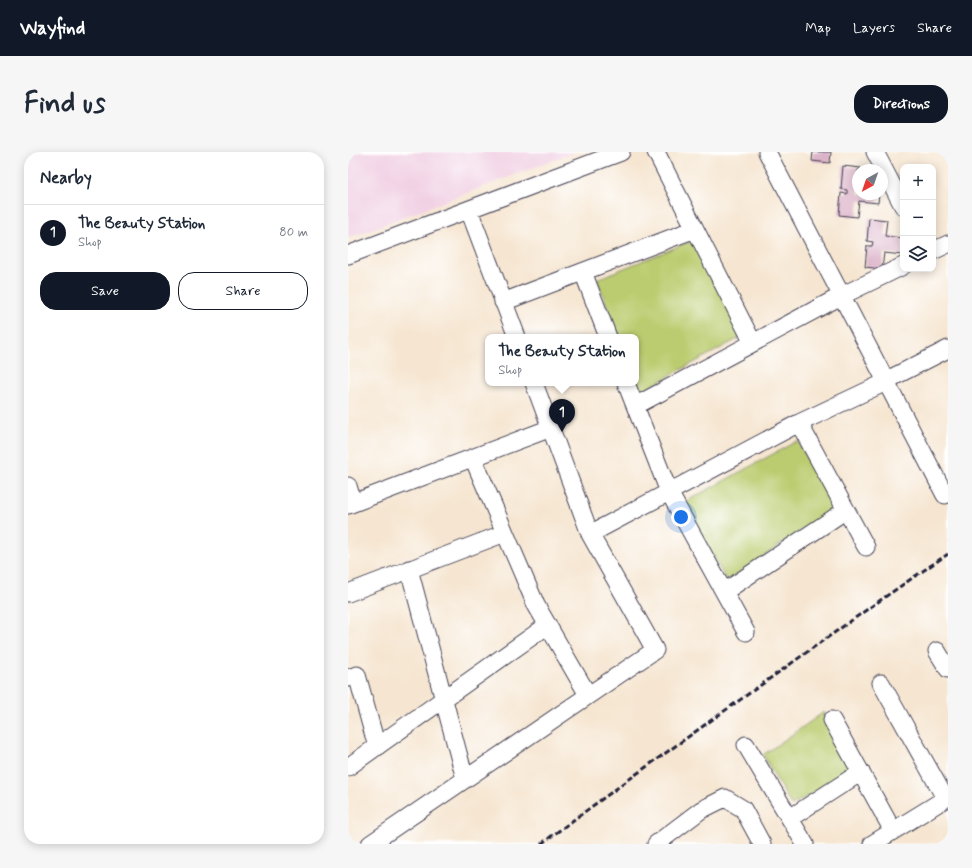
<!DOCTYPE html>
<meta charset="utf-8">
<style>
:root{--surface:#fff;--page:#f6f6f7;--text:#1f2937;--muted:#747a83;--line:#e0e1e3;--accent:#111827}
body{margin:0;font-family:Mynerve,sans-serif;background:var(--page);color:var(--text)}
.controls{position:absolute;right:12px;top:12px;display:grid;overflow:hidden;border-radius:8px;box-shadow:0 2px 10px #0003}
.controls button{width:36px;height:36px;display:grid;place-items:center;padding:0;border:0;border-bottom:1px solid var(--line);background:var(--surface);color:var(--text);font:20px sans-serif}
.compass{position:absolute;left:504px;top:12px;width:36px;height:36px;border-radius:50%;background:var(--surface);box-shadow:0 2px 10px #0003;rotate:220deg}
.you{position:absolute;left:333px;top:365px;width:14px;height:14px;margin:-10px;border:3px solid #fff;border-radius:50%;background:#1a73e8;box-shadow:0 0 0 6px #1a73e833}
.badge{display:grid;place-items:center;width:26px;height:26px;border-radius:50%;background:var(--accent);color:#fff;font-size:13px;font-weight:700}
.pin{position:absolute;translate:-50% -33px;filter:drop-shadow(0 1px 2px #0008)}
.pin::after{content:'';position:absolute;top:21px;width:14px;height:12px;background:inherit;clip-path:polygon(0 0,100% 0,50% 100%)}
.popup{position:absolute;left:137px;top:182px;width:154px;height:52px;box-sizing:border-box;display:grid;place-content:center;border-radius:8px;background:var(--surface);filter:drop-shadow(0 1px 3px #0005);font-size:13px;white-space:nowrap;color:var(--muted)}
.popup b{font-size:15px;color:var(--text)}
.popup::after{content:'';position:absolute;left:50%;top:100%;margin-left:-8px;border:8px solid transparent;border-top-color:var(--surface)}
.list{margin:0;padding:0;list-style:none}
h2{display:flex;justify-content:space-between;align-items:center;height:52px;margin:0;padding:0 16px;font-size:17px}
h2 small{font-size:13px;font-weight:400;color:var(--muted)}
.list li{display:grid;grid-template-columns:26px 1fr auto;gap:12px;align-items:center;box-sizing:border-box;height:56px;padding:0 16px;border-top:1px solid var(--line)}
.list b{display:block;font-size:15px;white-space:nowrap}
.list p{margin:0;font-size:13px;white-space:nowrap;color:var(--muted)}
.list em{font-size:13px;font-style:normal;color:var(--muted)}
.actions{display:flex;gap:8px;padding:12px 16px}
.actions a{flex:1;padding:9px 0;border:1px solid var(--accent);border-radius:16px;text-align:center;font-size:14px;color:var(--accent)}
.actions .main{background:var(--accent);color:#fff}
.icon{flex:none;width:22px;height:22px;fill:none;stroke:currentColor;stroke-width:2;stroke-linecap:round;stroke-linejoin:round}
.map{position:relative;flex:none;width:600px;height:692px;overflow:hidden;border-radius:16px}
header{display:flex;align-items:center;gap:24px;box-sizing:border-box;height:56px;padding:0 20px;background:var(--accent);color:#fff}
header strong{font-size:19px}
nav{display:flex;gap:22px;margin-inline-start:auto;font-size:14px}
.intro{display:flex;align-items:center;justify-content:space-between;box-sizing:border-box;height:96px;padding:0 24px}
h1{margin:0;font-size:28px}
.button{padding:10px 18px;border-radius:16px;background:var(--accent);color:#fff;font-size:14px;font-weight:700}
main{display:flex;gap:24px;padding:0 24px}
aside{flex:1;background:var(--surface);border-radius:16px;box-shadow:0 2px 10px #0003}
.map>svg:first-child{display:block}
.built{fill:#f1d0e4}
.green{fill:#bbcc6f;stroke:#6e7755}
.building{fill:#d8aac2}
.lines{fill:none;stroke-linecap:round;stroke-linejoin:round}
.minor-casing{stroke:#423f52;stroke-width:19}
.minor{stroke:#fff;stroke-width:17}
.rail{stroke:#22223b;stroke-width:3;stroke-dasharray:6 3;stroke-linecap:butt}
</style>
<header>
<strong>Wayfind</strong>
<nav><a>Map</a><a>Layers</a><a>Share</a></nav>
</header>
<div class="intro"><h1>Find us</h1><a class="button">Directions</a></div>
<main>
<aside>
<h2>Nearby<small></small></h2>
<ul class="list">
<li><span class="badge">1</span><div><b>The Beauty Station</b><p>Shop</p></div><em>80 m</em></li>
</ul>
<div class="actions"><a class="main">Save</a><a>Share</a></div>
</aside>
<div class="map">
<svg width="600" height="692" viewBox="0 0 600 692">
<rect width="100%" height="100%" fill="#fff"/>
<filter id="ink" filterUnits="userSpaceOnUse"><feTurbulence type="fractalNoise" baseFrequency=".025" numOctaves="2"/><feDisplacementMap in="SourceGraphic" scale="8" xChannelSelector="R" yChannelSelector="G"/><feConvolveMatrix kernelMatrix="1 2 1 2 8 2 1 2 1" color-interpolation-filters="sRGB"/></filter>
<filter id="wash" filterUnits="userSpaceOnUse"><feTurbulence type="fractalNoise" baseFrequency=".012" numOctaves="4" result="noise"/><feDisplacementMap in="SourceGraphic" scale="16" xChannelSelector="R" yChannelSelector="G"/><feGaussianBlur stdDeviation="0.9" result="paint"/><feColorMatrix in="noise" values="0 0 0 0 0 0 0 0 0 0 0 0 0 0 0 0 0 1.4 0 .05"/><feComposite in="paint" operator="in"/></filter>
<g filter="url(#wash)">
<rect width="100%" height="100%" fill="#f6e6d1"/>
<path class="built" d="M0,0H227L0,86Z"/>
<path class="green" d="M346,88L395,184L292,240L288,231V185H271L249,127Z
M449,289L487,355L379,429L335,351Z
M476,560L507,619L443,653L415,603Z"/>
<g id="blocks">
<path class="building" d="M465,0H483L482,11L464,9Z
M495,14L513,16V18H510V42H531L530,51L511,49L509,65L491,63L493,41L499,42V38L493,37Z
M521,66L539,68L537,84L555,86V103L536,101L534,117L517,115L519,94H524L525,90L519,89Z"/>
</g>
</g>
<g filter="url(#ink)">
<use href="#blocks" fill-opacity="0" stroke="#423f52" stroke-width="1"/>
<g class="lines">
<g class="minor-casing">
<path id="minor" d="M308,0L405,191
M419,0L597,343
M527,0L555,54
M121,58L169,185
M585,99L600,92
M0,103L273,0
M235,120L260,185
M155,150L347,77
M278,231L321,340L398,480
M287,254L493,144L555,114
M451,271L518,395
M125,306L188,453L240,543
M0,334L5,351
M0,353L203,276
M242,382L451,271L538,230L547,224L600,197
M61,417L117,627
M376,440L498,358
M0,441L157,381
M589,499L600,517
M0,526L9,523L29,595
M533,531L597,646
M484,568L545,679
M398,593L457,692
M0,615L200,473
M442,666L513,620
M22,692L307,498L242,382L186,231
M308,692L353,658L377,646L395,657L414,692
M524,692L600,645"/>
</g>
<use href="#minor" class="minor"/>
<path class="rail" d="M193,692C275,631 358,572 441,513C494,475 546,438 600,402"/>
</g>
</g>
</svg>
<div class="controls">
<button>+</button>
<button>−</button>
<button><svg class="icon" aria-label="layers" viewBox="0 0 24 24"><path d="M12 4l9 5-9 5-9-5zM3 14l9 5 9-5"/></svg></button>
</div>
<svg class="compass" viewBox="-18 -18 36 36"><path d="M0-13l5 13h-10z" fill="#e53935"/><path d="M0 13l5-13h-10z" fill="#747a83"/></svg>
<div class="you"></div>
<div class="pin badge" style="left:214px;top:280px">1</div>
<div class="popup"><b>The Beauty Station</b>Shop</div>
</div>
</main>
